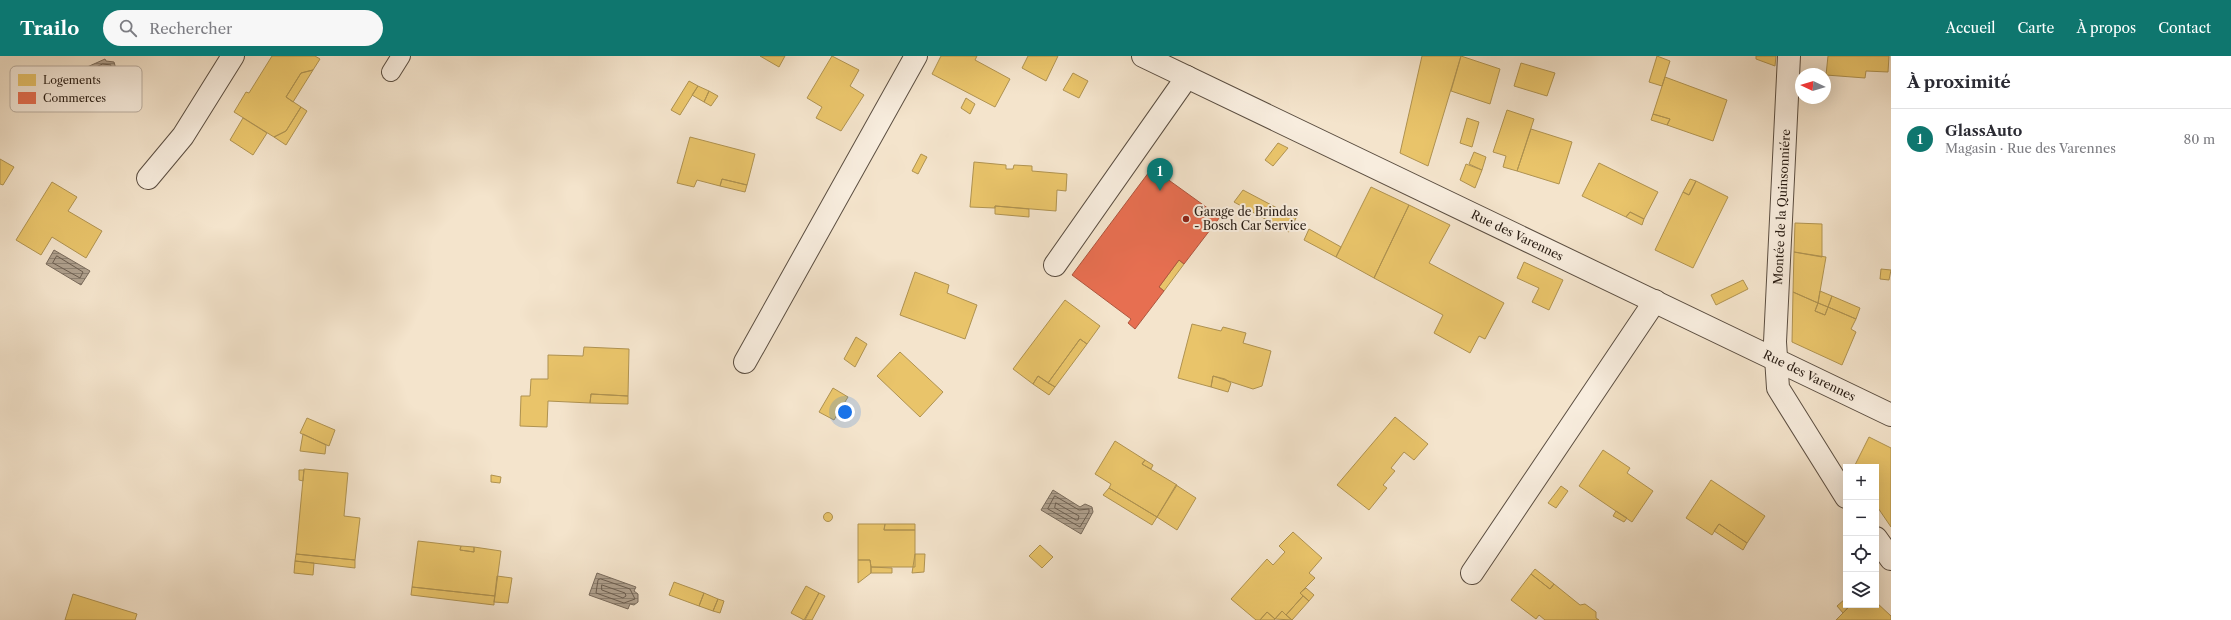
<!DOCTYPE html>
<html lang="fr">
<meta charset="utf-8">
<style>
:root{--surface:#fff;--page:#f7f7f7;--text:#2b2b33;--muted:#7c7c81;--line:#e1e1e2;--accent:#0f766e}
body{margin:0;font-family:"Libre Caslon Text",serif;background:var(--page);color:var(--text)}
.controls{position:absolute;right:12px;bottom:12px;display:grid;overflow:hidden;border-radius:0px;box-shadow:0 4px 16px #0002}
.controls button{width:36px;height:36px;display:grid;place-items:center;padding:0;border:0;border-bottom:1px solid var(--line);background:var(--surface);color:var(--text);font:20px sans-serif}
.compass{position:absolute;left:1795px;top:12px;width:36px;height:36px;border-radius:50%;background:var(--surface);box-shadow:0 4px 16px #0002;rotate:274deg}
.you{position:absolute;left:845px;top:356px;width:14px;height:14px;margin:-10px;border:3px solid #fff;border-radius:50%;background:#1a73e8;box-shadow:0 0 0 6px #1a73e833}
.badge{display:grid;place-items:center;width:26px;height:26px;border-radius:50%;background:var(--accent);color:#fff;font-size:13px;font-weight:700}
.pin{position:absolute;translate:-50% -33px;filter:drop-shadow(0 1px 2px #0008)}
.pin::after{content:'';position:absolute;top:21px;width:14px;height:12px;background:inherit;clip-path:polygon(0 0,100% 0,50% 100%)}
.list{margin:0;padding:0;list-style:none}
h2{display:flex;justify-content:space-between;align-items:center;height:52px;margin:0;padding:0 16px;font-size:17px}
h2 small{font-size:13px;font-weight:400;color:var(--muted)}
.list li{display:grid;grid-template-columns:26px 1fr auto;gap:12px;align-items:center;box-sizing:border-box;height:60px;padding:0 16px;border-top:1px solid var(--line)}
.list b{display:block;font-size:15px;white-space:nowrap}
.list p{margin:0;font-size:13px;white-space:nowrap;color:var(--muted)}
.list em{font-size:13px;font-style:normal;color:var(--muted)}
.icon{flex:none;width:22px;height:22px;fill:none;stroke:currentColor;stroke-width:2;stroke-linecap:round;stroke-linejoin:round}
.map{position:relative;flex:none;width:1891px;height:564px;overflow:hidden}
header{display:flex;align-items:center;gap:24px;box-sizing:border-box;height:56px;padding:0 20px;background:var(--accent);color:#fff}
header strong{font-size:19px}
nav{display:flex;gap:22px;margin-inline-start:auto;font-size:14px}
.search{width:280px;height:36px;background:var(--page);display:flex;align-items:center;gap:10px;box-sizing:border-box;padding:0 14px;border-radius:22px;color:var(--muted);font-size:15px}
main{display:flex}
aside{flex:1;background:var(--surface)}
.map>svg:first-child{display:block}
.water{fill:url(#water-rules);stroke:#796b5c}
.homes{fill:#e9c46a;stroke:#af9250}
.shops{fill:#e76f51;stroke:#ae563e}
.lines{fill:none;stroke-linecap:round;stroke-linejoin:round}
.shore{stroke:#6c5e50;stroke-width:1}
.lane-casing{stroke:#5b4e41;stroke-width:20}
.street-casing{stroke:#5b4e41;stroke-width:24}
.lane{stroke:#f8edde;stroke-width:18}
.street{stroke:#f8edde;stroke-width:22}
.poi-dot{fill:#8f2418;stroke:#f8edde;stroke-width:1.5}
.labels{text-anchor:middle;stroke-width:4;stroke-linejoin:round;paint-order:stroke}
.street-label{font-size:12px;fill:#281c13;stroke:#f8edde}
.poi-label{font-size:12px;fill:#281c13;stroke:#f8edde;text-anchor:start}
.key{fill:#f8edde;stroke:#baaea1;stroke-width:1}
.key-label{font-size:11px;fill:#281c13}
</style>
<header>
<strong>Trailo</strong>
<div class="search"><svg class="icon" aria-label="search" viewBox="0 0 24 24"><circle cx="10" cy="10" r="6"/><path d="M15 15l6 6"/></svg>Rechercher</div>
<nav><a>Accueil</a><a>Carte</a><a>À propos</a><a>Contact</a></nav>
</header>
<main>
<div class="map">
<svg width="1891" height="564" viewBox="0 0 1891 564">
<defs>
<pattern id="water-rules" width="6" height="5" patternUnits="userSpaceOnUse"><rect width="6" height="5" fill="#afa08d"/><path d="M0 2.5h6" fill="none" stroke="#8e8272"/></pattern>
</defs>
<rect width="100%" height="100%" fill="#f4e4cc"/>
<filter id="stains"><feTurbulence type="fractalNoise" baseFrequency=".005" numOctaves="4"/><feColorMatrix values="0 0 0 0 .2 0 0 0 0 .09 0 0 0 0 .02 0 0 0 .5 -.17"/></filter>
<radialGradient id="worn" r=".72"><stop offset=".6" stop-color="#630" stop-opacity="0"/><stop offset="1" stop-color="#630" stop-opacity=".3"/></radialGradient>
<path class="water" d="M105,3L106,5L114,6L116,13L112,17L113,19L83,33L76,16Z
M54,194L90,215L81,229L46,208Z
M1053,434L1080,451L1085,448L1092,451L1093,456L1081,478L1041,454Z
M597,517L636,531L634,535L638,538V546L634,549L630,548L628,553L589,539Z"/>
<path class="homes" d="M272,0H315L320,3L313,14L301,17L286,41L301,51L286,75L274,81L234,56L246,36L249,37Z
M760,0H785L779,11Z
M832,0L859,14L850,30L864,39L841,75L816,62L822,51L807,42Z
M941,0H977L975,4L1010,23L995,51L932,18Z
M1028,0H1058L1046,25L1022,12Z
M1422,0H1461L1428,110L1400,97Z
M1461,0L1500,13L1490,48L1451,35Z
M1657,0L1670,5L1662,30L1649,26Z
M1756,0H1776L1775,10L1756,3Z
M1828,0H1889L1888,16L1866,15L1865,22L1826,19Z
M1521,7L1555,17L1547,40L1514,30Z
M313,14L293,46L286,41L301,17Z
M1073,17L1088,25L1079,42L1063,34Z
M1665,21L1727,44L1713,85L1667,69L1670,63L1653,58Z
M689,25L698,30L680,59L671,54Z
M698,30L709,35L704,46L692,39Z
M709,35L718,40L711,50L704,46Z
M966,42L975,48L970,58L961,52Z
M301,51L307,55L286,89L274,81L286,75Z
M1507,54L1534,63L1517,115L1503,111L1506,100L1493,96Z
M1653,58L1670,63L1667,69L1651,64Z
M243,62L267,77L253,99L230,84Z
M1467,62L1479,66L1472,91L1460,87Z
M1531,73L1572,86L1559,128L1517,115Z
M690,81L755,98L747,129L722,123L720,130L697,124L694,131L677,127Z
M1278,87L1288,92L1273,110L1265,104Z
M1474,96L1486,101L1482,114L1469,108Z
M921,98L927,101L918,118L912,115Z
M0,103L14,111L3,129L0,128Z
M974,106L1006,109V113H1013L1014,109L1032,110V115L1067,118L1066,135L1057,134L1056,155L995,150V152L970,151Z
M1599,107L1658,136L1644,163L1630,156L1626,161L1582,140Z
M1466,108L1482,114L1475,132L1460,124Z
M722,123L747,129L745,136L720,130Z
M1690,123L1696,125L1689,139L1683,136Z
M1696,125L1728,141L1693,212L1655,194L1683,136L1689,139Z
M52,126L77,141L68,155L102,175L86,202L52,181L41,199L16,184Z
M1371,131L1409,149L1374,222L1336,201Z
M1243,134L1296,162L1289,176L1234,146Z
M1409,149L1450,169L1429,207L1504,247L1485,283L1479,280L1470,297L1434,277L1443,259L1374,222Z
M995,150L1029,153V161L995,158Z
M1630,156L1644,163L1642,169L1626,161Z
M1795,167L1822,168V201L1794,196Z
M1309,173L1341,191L1336,201L1304,184Z
M1794,196L1826,201L1818,247L1793,236Z
M1179,204L1184,208L1164,235L1159,231Z
M1524,206L1563,224L1549,254L1532,246L1539,232L1517,222Z
M1881,213L1891,214L1889,224L1880,223Z
M915,216L949,229L947,237L977,249L965,283L900,259Z
M1743,224L1748,233L1716,249L1711,239Z
M1820,235L1832,240L1828,251L1818,247Z
M1793,236L1818,247L1815,255L1825,259L1828,251L1856,263L1851,273L1856,276L1842,309L1792,286Z
M1832,240L1860,252L1856,263L1828,251Z
M1065,244L1100,270L1087,288L1080,283L1048,327L1038,320L1033,328L1013,313Z
M1818,247L1828,251L1825,259L1815,255Z
M1192,268L1221,275L1223,271L1246,277L1243,287L1271,295L1262,330L1253,333L1213,320L1211,331L1178,322Z
M856,281L867,288L855,311L844,303Z
M1080,283L1087,288L1055,331L1048,327Z
M584,291L629,293L628,340L591,338L590,347L548,345L547,371L520,370L521,340H530L531,323H548V299L583,300Z
M900,296L943,336L920,361L877,320Z
M1038,320L1055,331L1049,339L1033,328Z
M1213,320L1225,323L1231,327L1228,336L1211,331Z
M833,332L848,341L834,364L819,356Z
M591,338L628,340V348L590,347Z
M1395,361L1428,388L1414,404L1404,396L1391,412L1395,415L1383,429L1387,432L1369,454L1337,429Z
M307,362L335,374L329,390L300,377Z
M303,378L326,389L325,398L300,395Z
M1869,381L1891,392V471L1876,449V411H1854Z
M1115,385L1145,404L1142,408L1177,429L1157,461L1109,432L1111,428L1095,418Z
M1603,394L1630,412L1627,417L1653,435L1632,466L1579,430Z
M1145,404L1153,409L1151,413L1142,408Z
M304,413L348,417L344,460L360,462L355,504L296,498Z
M299,414H304L303,425L299,424Z
M491,419L501,421L500,427L491,426Z
M1711,424L1765,460L1747,487L1719,468L1712,479L1686,462Z
M1176,429L1196,442L1177,474L1157,461Z
M1561,430L1568,435L1556,452L1548,447Z
M1109,432L1157,461L1152,469L1103,439Z
M1616,455L1627,462L1624,466L1613,460Z
M823.5 461a4.5 4.5 0 1 1 9 0a4.5 4.5 0 1 1-9 0Z
M858,468H885L884,474H915V511H871L870,504H858Z
M885,468H915V474H884Z
M1719,468L1747,487L1743,494L1714,475Z
M1293,476L1322,502L1309,517L1315,522L1300,537L1303,540L1286,559L1282,555L1275,563L1267,556L1260,564H1256L1231,543L1267,503L1273,509L1285,496L1279,490Z
M418,485L461,490L460,494L474,496V491L501,495L495,540L412,531Z
M1040,489L1053,501L1042,512L1029,500Z
M461,490L474,491V496L460,494Z
M296,498L355,504V512L295,505Z
M915,498H925L924,516L912,517Z
M858,504H870L871,511V517L858,527Z
M295,505L314,507L313,519L294,517Z
M871,511L892,512V517H871Z
M1535,513L1554,528L1550,533L1531,518Z
M1531,518L1550,533L1554,528L1580,549L1585,548L1596,556V562L1599,564H1545L1539,559L1536,563L1511,544Z
M497,520L512,522L508,547L494,546Z
M674,526L704,537L699,550L669,539Z
M806,530L819,537L804,564L791,557Z
M412,531L495,540L494,546V549L411,539Z
M1306,532L1314,539L1309,545L1300,537Z
M704,537L718,543L713,555L699,550Z
M819,537L825,540L812,564H805Z
M73,538L137,558L135,564H65Z
M1303,540L1309,545L1292,564L1286,559Z
M718,543L724,545L720,557L713,555Z
M1845,543L1846,549H1850L1843,557L1837,550Z
M1876,546L1891,560V564H1836L1851,549H1876Z
M1282,555L1286,559L1292,564L1275,563Z
M1267,556L1275,563L1274,564H1260Z"/>
<path class="shops" d="M1152,112L1220,161L1184,208L1179,204L1159,231L1164,235L1135,273L1128,267L1131,263L1072,219Z"/>
<g class="lines">
<path class="shore" d="M103,8L111,9L108,17L85,26L82,18Z
M57,200L83,216L80,222L53,207Z
M1055,440L1079,454L1089,453V456L1080,471L1048,453Z
M1056,447L1079,460L1078,464H1076L1055,452Z
M601,523L630,533L635,543L624,547L596,537L598,524Z
M602,529L625,537L626,540L623,542L602,534Z"/>
<g class="lane-casing">
<path id="lane" d="M391,16L401,0"/>
</g>
<g class="street-casing">
<g id="street">
<path id="s1" d="M1143,0L1891,359"/>
<path d="M1789,0L1775,286L1778,332L1846,441"/>
<path d="M148,122L183,80L233,0"/>
<path d="M1055,209L1187,21"/>
<path d="M745,306L916,0"/>
<path d="M1876,482L1891,503"/>
<path d="M1472,517L1655,245"/>
</g>
</g>
<use href="#lane" class="lane"/>
<use href="#street" class="street"/>
</g>
<circle class="poi-dot" cx="1186" cy="163" r="4"/>
<g class="labels">
<g class="street-label">
<text transform="translate(1782 151) rotate(-87)" y="4">Montée de la Quinsonniére</text>
<text dy="4" stroke="none"><textPath href="#s1" startOffset="415">Rue des Varennes</textPath></text>
<text dy="4" stroke="none"><textPath href="#s1" startOffset="739">Rue des Varennes</textPath></text>
</g>
<g class="poi-label">
<text x="1194" y="160">Garage de Brindas<tspan x="1194" dy="14">- Bosch Car Service</tspan></text>
</g>
</g>
<rect x="10" y="10" width="132" height="46" rx="6" class="key"/>
<rect x="18" y="18" width="18" height="12" fill="#e9c46a"/>
<rect x="18" y="36" width="18" height="12" fill="#e76f51"/>
<g class="key-label">
<text x="43" y="28">Logements</text>
<text x="43" y="46">Commerces</text>
</g>
<rect width="100%" height="100%" filter="url(#stains)"/>
<rect width="100%" height="100%" fill="url(#worn)"/>
</svg>
<div class="controls">
<button>+</button>
<button>−</button>
<button><svg class="icon" aria-label="locate" viewBox="0 0 24 24"><circle cx="12" cy="12" r="6"/><path d="M12 2v4M12 18v4M2 12h4M18 12h4"/></svg></button>
<button><svg class="icon" aria-label="layers" viewBox="0 0 24 24"><path d="M12 4l9 5-9 5-9-5zM3 14l9 5 9-5"/></svg></button>
</div>
<svg class="compass" viewBox="-18 -18 36 36"><path d="M0-13l5 13h-10z" fill="#e53935"/><path d="M0 13l5-13h-10z" fill="#7c7c81"/></svg>
<div class="you"></div>
<div class="pin badge" style="left:1160px;top:135px">1</div>
</div>
<aside>
<h2>À proximité<small></small></h2>
<ul class="list">
<li><span class="badge">1</span><div><b>GlassAuto</b><p>Magasin · Rue des Varennes</p></div><em>80 m</em></li>
</ul>
</aside>
</main>
